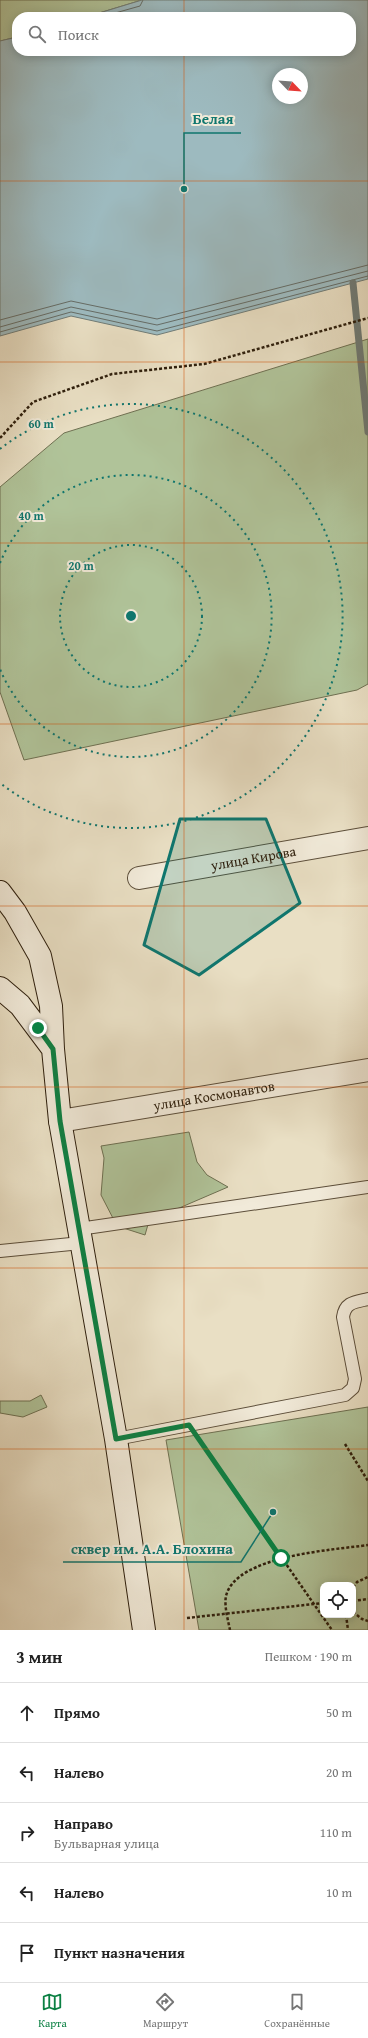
<!DOCTYPE html>
<html lang="ru">
<meta charset="utf-8">
<style>
:root{--surface:#fff;--page:#f2f2f2;--text:#222;--muted:#767676;--line:#e0e0e0;--accent:#0b8043}
body{margin:0;font-family:"Gentium Book Plus",serif;background:var(--page);color:var(--text)}
.controls{position:absolute;right:12px;bottom:12px;display:grid;overflow:hidden;border-radius:8px;box-shadow:0 2px 10px #0003}
.controls button{width:36px;height:36px;display:grid;place-items:center;padding:0;border:0;border-bottom:1px solid var(--line);background:var(--surface);color:var(--text);font:20px sans-serif}
.compass{position:absolute;left:272px;top:68px;width:36px;height:36px;border-radius:50%;background:var(--surface);box-shadow:0 2px 10px #0003;rotate:115deg}
.stop{position:absolute;width:12px;height:12px;margin:-9px;border:3px solid #0b8043;border-radius:50%;background:#fff}
.stop.end{background:#0b8043;border-color:#fff;box-shadow:0 1px 4px #0008}
.list{margin:0;padding:0;list-style:none}
h2{display:flex;justify-content:space-between;align-items:center;height:52px;margin:0;padding:0 16px;font-size:17px}
h2 small{font-size:13px;font-weight:400;color:var(--muted)}
.list li{display:grid;grid-template-columns:26px 1fr auto;gap:12px;align-items:center;box-sizing:border-box;height:60px;padding:0 16px;border-top:1px solid var(--line)}
.list b{display:block;font-size:15px;white-space:nowrap}
.list p{margin:0;font-size:13px;white-space:nowrap;color:var(--muted)}
.list em{font-size:13px;font-style:normal;color:var(--muted)}
.icon{flex:none;width:22px;height:22px;fill:none;stroke:currentColor;stroke-width:2;stroke-linecap:round;stroke-linejoin:round}
.map{position:relative;flex:none;width:368px;height:1630px;overflow:hidden}
.search{position:absolute;background:var(--surface);box-shadow:0 2px 10px #0003;left:12px;right:12px;top:12px;height:44px;display:flex;align-items:center;gap:10px;box-sizing:border-box;padding:0 14px;border-radius:16px;color:var(--muted);font-size:15px}
.sheet{height:352px;background:var(--surface)}
nav{display:flex;justify-content:space-around;align-items:center;box-sizing:border-box;height:56px;border-top:1px solid var(--line);background:var(--surface);font-size:11px;color:var(--muted)}
nav a{display:grid;justify-items:center;gap:2px}
nav .on{color:var(--accent)}
.map>svg:first-child{display:block}
.green{fill:#b0c399;stroke:#6e7052;fill-rule:evenodd}
.water{fill:#9dbabf;stroke:#707c77;fill-rule:evenodd}
.lines{fill:none;stroke-linecap:round;stroke-linejoin:round}
.shore{stroke:#656c66;stroke-width:1}
.stream{stroke:#707c77;stroke-width:7}
.service-casing{stroke:#5c4e3a;stroke-width:14}
.minor-casing{stroke:#5c4e3a;stroke-width:24}
.secondary-casing{stroke:#2d1e0c;stroke-width:24}
.path{stroke:#2d1e0c;stroke-width:2.5;stroke-dasharray:3 2;stroke-linecap:butt}
.service{stroke:#f1ead9;stroke-width:12}
.minor{stroke:#f1ead9;stroke-width:22}
.secondary{stroke:#f1ead9;stroke-width:22}
.route{stroke:#0b8043;stroke-width:5}
.marked{fill:#0f766e;fill-opacity:0.2;stroke:#0f766e;stroke-width:3;stroke-linejoin:round}
.grid{fill:none;stroke:#d5530c;stroke-width:1;stroke-opacity:0.55}
.ring{fill:none;stroke:#0f766e;stroke-width:2;stroke-dasharray:2 4}
.labels{text-anchor:middle;stroke-width:4;stroke-linejoin:round;paint-order:stroke}
.street-label{font-size:14px;fill:#2d1e0c;stroke:#f1ead9}
.centre{fill:#0f766e;stroke:#f1ead9;stroke-width:2}
.ring-label{font-size:12px;text-anchor:middle;font-weight:bold;fill:#0f766e;stroke:#f1ead9;stroke-width:4;stroke-linejoin:round;paint-order:stroke}
.leader{fill:none;stroke:#0f766e;stroke-width:1.5}
.callout-dot{fill:#0f766e;stroke:#f1ead9;stroke-width:1.5}
.callout-label{font-size:15px;text-anchor:middle;font-weight:bold;fill:#0f766e;stroke:#f1ead9;stroke-width:4;stroke-linejoin:round;paint-order:stroke}
</style>
<div class="map">
<svg width="368" height="1630" viewBox="0 0 368 1630">
<rect width="100%" height="100%" fill="#e9dfc4"/>
<filter id="stains"><feTurbulence type="fractalNoise" baseFrequency=".005" numOctaves="4"/><feColorMatrix values="0 0 0 0 .2 0 0 0 0 .09 0 0 0 0 .02 0 0 0 .5 -.17"/></filter>
<radialGradient id="worn" r=".72"><stop offset=".6" stop-color="#630" stop-opacity="0"/><stop offset="1" stop-color="#630" stop-opacity=".3"/></radialGradient>
<path class="green" d="M0,0H142L86,17H17V37L0,41Z
M368,339V684L357,690L24,760L0,692V487L64,433Z
M189,1132L197,1162L207,1175L228,1187L149,1221L145,1235L117,1226L101,1195L104,1158L101,1146Z
M41,1395L47,1407L23,1417L0,1413V1401H30Z
M368,1407V1630H199L166,1440ZM323,1585H353V1615H323Z"/>
<path class="water" d="M142,0H368V279L157,335L71,316L0,336V41L17,37V51H351V17H86ZM278,74H302V98H278Z"/>
<g class="lines">
<path class="shore" d="M101,17L140,6L143,0
M0,320L71,301L157,319L368,265
M0,327L71,307L157,325L368,271
M0,332L71,312L157,331L368,276"/>
<path class="stream" d="M353,283L368,432"/>
<g class="service-casing">
<path id="service" d="M79,1229L368,1187
M0,1251L81,1243
M116,1439L345,1395L353,1388L355,1379L343,1317C345,1302 355,1302 368,1299"/>
</g>
<g class="minor-casing">
<g id="minor">
<path id="s1" d="M139,878L368,838"/>
<path id="s2" d="M60,1121L368,1070"/>
</g>
</g>
<g class="secondary-casing">
<path id="secondary" d="M0,892L15,912L40,956L51,1006L53,1049L60,1121L116,1439L144,1630
M0,988L20,1005L53,1049"/>
</g>
<path class="path" d="M0,438L33,402L112,374L204,364L368,318
M201,1442L332,1630
M345,1444L368,1481
M353,1587L357,1582L368,1577
M353,1601L368,1599
M353,1612L362,1619L368,1621
M346,1615L348,1630
M187,1618L323,1603
M230,1630C228,1620 224,1606 226,1596C236,1555 334,1550 368,1545"/>
<use href="#service" class="service"/>
<use href="#minor" class="minor"/>
<use href="#secondary" class="secondary"/>
</g>
<g class="lines">
<path class="route" d="M38,1028L53,1049L60,1121L116,1439L189,1425L281,1558"/>
</g>
<path class="marked" d="M180,819H266L300,903L199,975L144,945Z"/>
<path class="grid" d="M184,0V17M184,51V1630M0,181H368M0,362H368M0,543H368M0,724H368M0,906H368M0,1087H368M0,1268H368M0,1449H368"/>
<g class="ring">
<circle cx="131" cy="616" r="71"/>
<path d="M0 563A141 141 0 1 1 0 669"/>
<path d="M0 449A212 212 0 1 1 0 783"/>
</g>
<g class="labels">
<g class="street-label">
<text dy="5" stroke="none"><textPath href="#s1" startOffset="116">улица Кирова</textPath></text>
<text dy="5" stroke="none"><textPath href="#s2" startOffset="156">улица Космонавтов</textPath></text>
</g>
</g>
<circle cx="131" cy="616" r="6" class="centre"/>
<g class="ring-label">
<text x="41" y="428">60 m</text>
<text x="31" y="520">40 m</text>
<text x="81" y="570">20 m</text>
</g>
<path class="leader" d="M184 189L184 133H241M273 1512L241 1562H63"/>
<g class="callout-dot">
<circle cx="184" cy="189" r="4"/>
<circle cx="273" cy="1512" r="4"/>
</g>
<g class="callout-label">
<text x="213" y="124">Белая</text>
<text x="152" y="1554">сквер им. А.А. Блохина</text>
</g>
<rect width="100%" height="100%" filter="url(#stains)"/>
<rect width="100%" height="100%" fill="url(#worn)"/>
</svg>
<div class="controls">
<button><svg class="icon" aria-label="locate" viewBox="0 0 24 24"><circle cx="12" cy="12" r="6"/><path d="M12 2v4M12 18v4M2 12h4M18 12h4"/></svg></button>
</div>
<svg class="compass" viewBox="-18 -18 36 36"><path d="M0-13l5 13h-10z" fill="#e53935"/><path d="M0 13l5-13h-10z" fill="#767676"/></svg>
<div class="stop" style="left:281px;top:1558px"></div>
<div class="stop end" style="left:38px;top:1028px"></div>
<div class="search"><svg class="icon" aria-label="search" viewBox="0 0 24 24"><circle cx="10" cy="10" r="6"/><path d="M15 15l6 6"/></svg>Поиск</div>
</div>
<section class="sheet">
<h2>3 мин<small>Пешком · 190 m</small></h2>
<ul class="list">
<li><svg class="icon" aria-label="ahead" viewBox="0 0 24 24"><path d="M12 20V5M6 11l6-6 6 6"/></svg><div><b>Прямо</b></div><em>50 m</em></li>
<li><svg class="icon" aria-label="left" viewBox="0 0 24 24"><path d="M17 20v-9H6M10 6l-5 5 5 5"/></svg><div><b>Налево</b></div><em>20 m</em></li>
<li><svg class="icon" aria-label="right" viewBox="0 0 24 24"><path d="M7 20v-9h11M14 6l5 5-5 5"/></svg><div><b>Направо</b><p>Бульварная улица</p></div><em>110 m</em></li>
<li><svg class="icon" aria-label="left" viewBox="0 0 24 24"><path d="M17 20v-9H6M10 6l-5 5 5 5"/></svg><div><b>Налево</b></div><em>10 m</em></li>
<li><svg class="icon" aria-label="arrive" viewBox="0 0 24 24"><path d="M6 21V4h12l-3 4 3 4H6"/></svg><div><b>Пункт назначения</b></div></li>
</ul>
</section>
<nav>
<a class="on"><svg class="icon" aria-label="map" viewBox="0 0 24 24"><path d="M3 6l6-2 6 2 6-2v14l-6 2-6-2-6 2zM9 4v14M15 6v14"/></svg>Карта</a>
<a><svg class="icon" aria-label="directions" viewBox="0 0 24 24"><path d="M12 3l9 9-9 9-9-9zM9 14v-3h6M13 9l2 2-2 2"/></svg>Маршрут</a>
<a><svg class="icon" aria-label="saved" viewBox="0 0 24 24"><path d="M7 4h10v16l-5-4-5 4z"/></svg>Сохранённые</a>
</nav>
